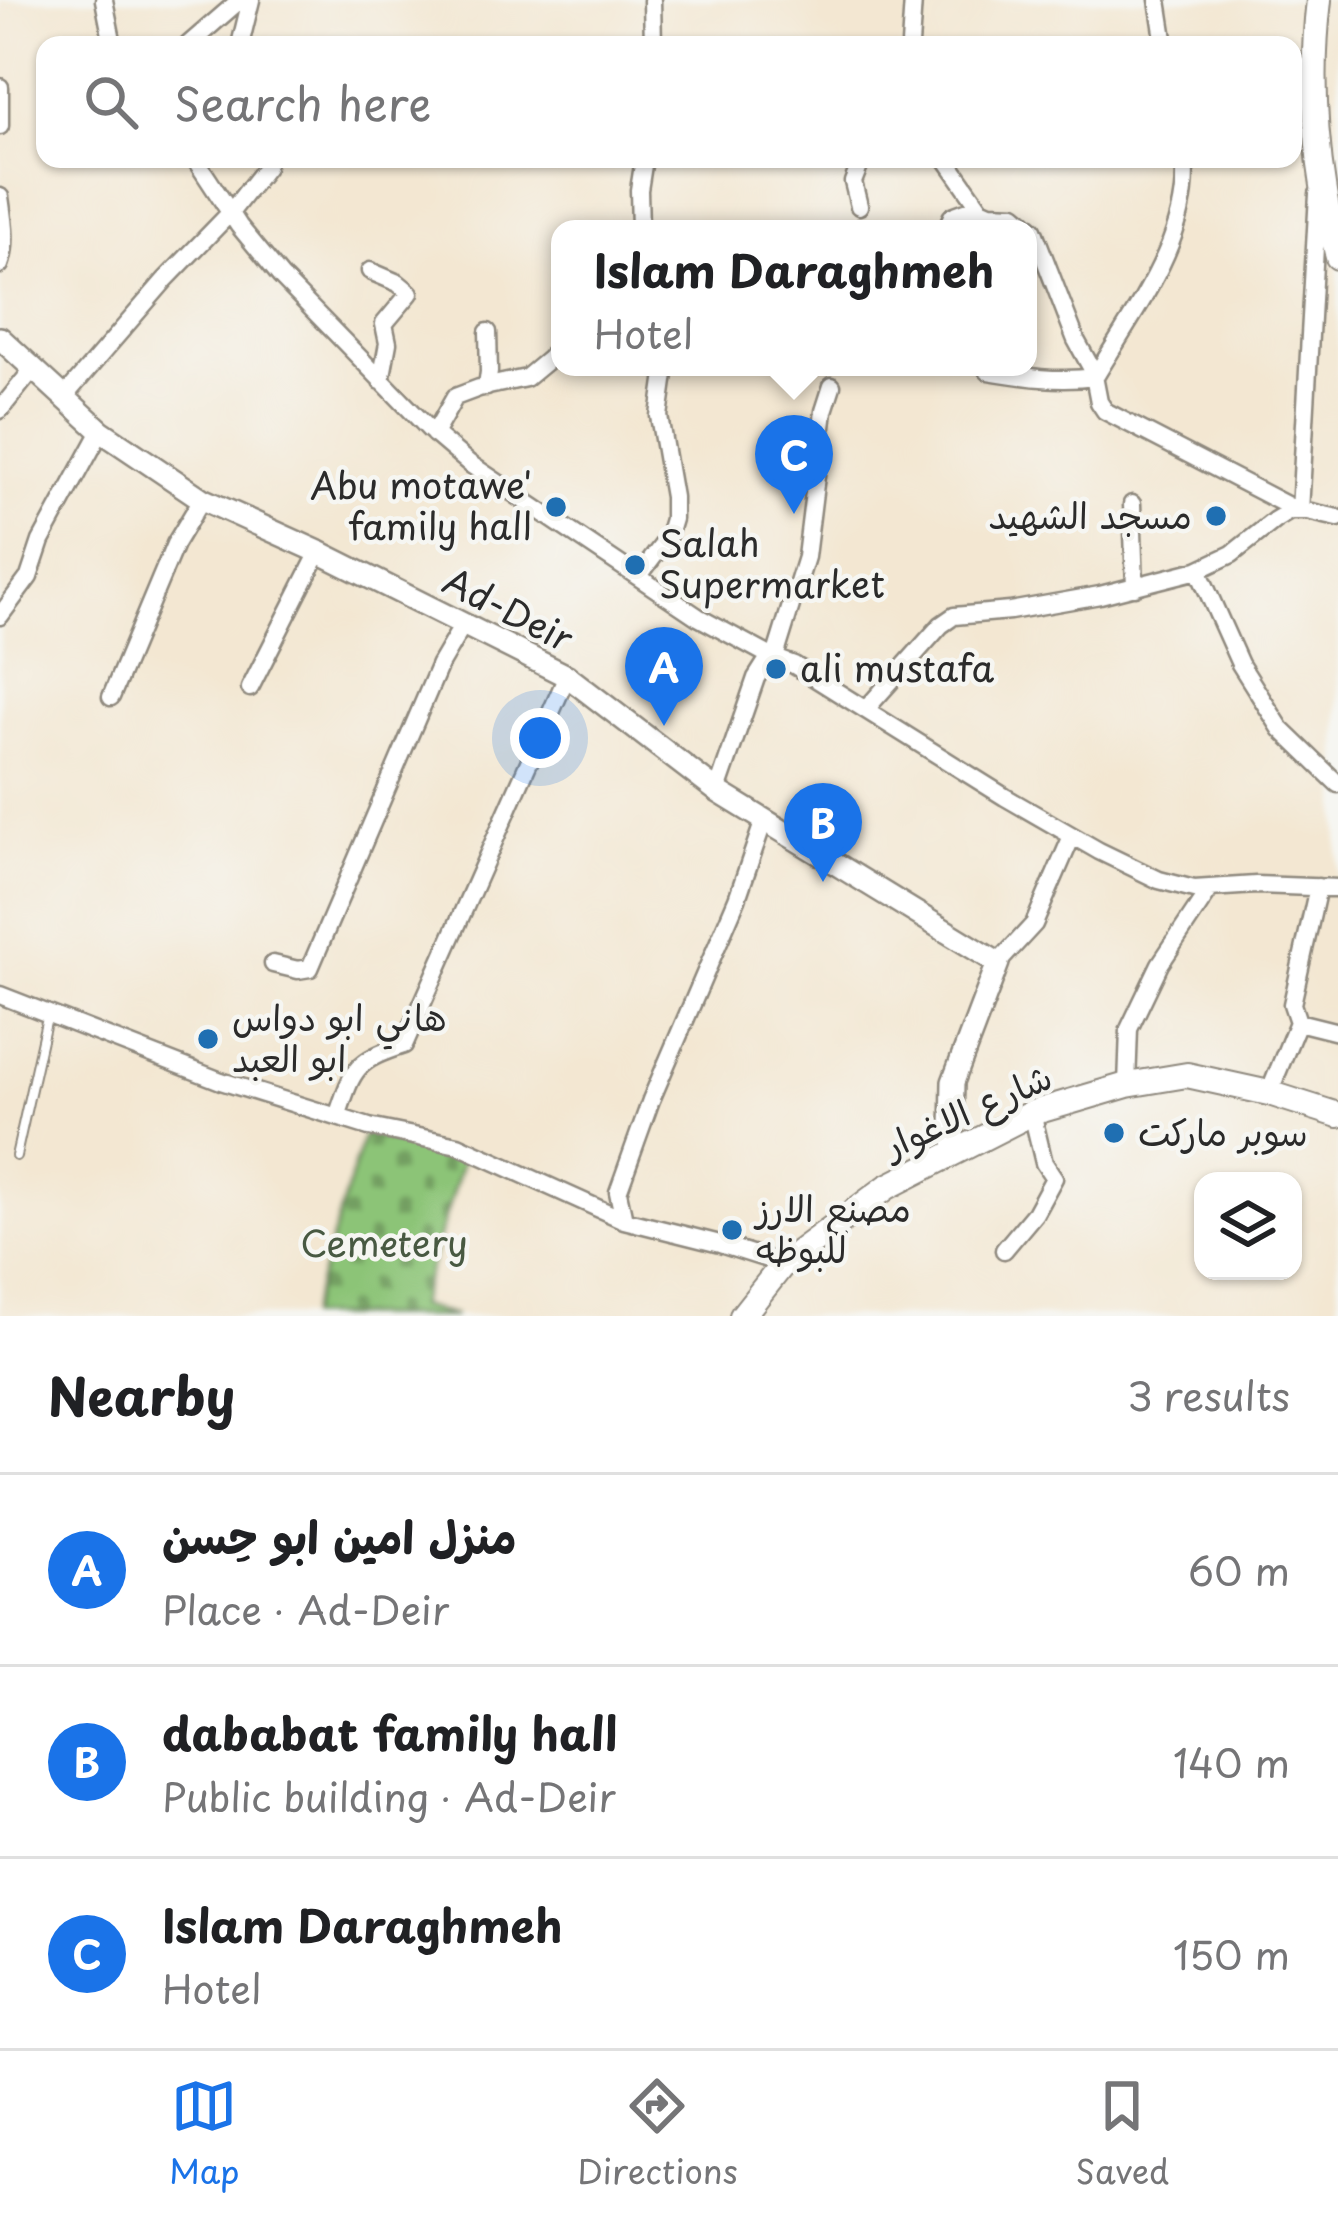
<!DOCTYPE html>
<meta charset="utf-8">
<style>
:root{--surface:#fff;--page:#f2f2f2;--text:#202124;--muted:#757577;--line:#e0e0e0;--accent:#1a73e8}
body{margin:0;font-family:"Playpen Sans","Playpen Sans Arabic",sans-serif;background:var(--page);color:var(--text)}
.controls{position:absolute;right:36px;bottom:36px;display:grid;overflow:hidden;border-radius:24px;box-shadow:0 3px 9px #0004}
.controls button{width:108px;height:108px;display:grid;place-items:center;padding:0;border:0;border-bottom:3px solid var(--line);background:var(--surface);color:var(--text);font:60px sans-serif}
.you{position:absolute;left:540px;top:738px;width:42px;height:42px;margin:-30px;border:9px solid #fff;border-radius:50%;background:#1a73e8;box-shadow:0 0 0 18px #1a73e833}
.badge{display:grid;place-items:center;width:78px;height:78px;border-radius:50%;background:var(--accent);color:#fff;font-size:39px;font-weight:700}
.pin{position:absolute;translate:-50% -99px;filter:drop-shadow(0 3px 6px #0008)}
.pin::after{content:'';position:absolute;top:63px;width:42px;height:36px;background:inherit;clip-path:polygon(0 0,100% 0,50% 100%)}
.popup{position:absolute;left:551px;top:220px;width:486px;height:156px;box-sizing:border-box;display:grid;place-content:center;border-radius:24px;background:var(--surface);filter:drop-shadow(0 3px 9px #0005);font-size:39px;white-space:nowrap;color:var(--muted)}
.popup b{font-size:45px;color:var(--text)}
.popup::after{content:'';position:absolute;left:50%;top:100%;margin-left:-24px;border:24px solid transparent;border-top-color:var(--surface)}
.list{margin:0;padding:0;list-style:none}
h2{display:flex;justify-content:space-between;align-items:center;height:156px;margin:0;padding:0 48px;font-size:51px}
h2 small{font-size:39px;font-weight:400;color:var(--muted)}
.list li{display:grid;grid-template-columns:78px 1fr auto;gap:36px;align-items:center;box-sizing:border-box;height:192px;padding:0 48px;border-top:3px solid var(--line)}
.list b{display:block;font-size:45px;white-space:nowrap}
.list p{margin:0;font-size:39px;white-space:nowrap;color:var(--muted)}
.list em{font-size:39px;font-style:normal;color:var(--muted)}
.icon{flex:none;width:66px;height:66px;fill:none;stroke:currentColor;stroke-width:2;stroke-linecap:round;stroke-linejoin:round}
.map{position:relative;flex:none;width:1338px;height:1316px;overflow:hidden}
.search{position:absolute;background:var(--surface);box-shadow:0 3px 9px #0004;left:36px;right:36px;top:36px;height:132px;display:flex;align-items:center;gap:30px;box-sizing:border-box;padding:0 42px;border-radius:24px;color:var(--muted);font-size:45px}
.sheet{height:732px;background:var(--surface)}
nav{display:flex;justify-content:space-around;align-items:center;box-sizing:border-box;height:168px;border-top:3px solid var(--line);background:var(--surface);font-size:33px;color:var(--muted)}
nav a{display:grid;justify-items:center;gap:6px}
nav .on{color:var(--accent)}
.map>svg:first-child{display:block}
.cemetery{fill:url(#cemetery-stones);stroke:#5c7851;stroke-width:3}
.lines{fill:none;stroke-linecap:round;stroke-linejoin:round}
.service-casing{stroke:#8f897e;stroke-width:12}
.minor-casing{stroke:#8f897e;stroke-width:21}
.tertiary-casing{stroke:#8f897e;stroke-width:26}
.secondary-casing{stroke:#8f897e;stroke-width:28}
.primary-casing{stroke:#8f897e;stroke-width:28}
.service{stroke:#fff;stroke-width:8}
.minor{stroke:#fff;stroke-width:16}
.tertiary{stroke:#fff;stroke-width:21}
.secondary{stroke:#fff;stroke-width:24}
.primary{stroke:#fff;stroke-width:24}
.poi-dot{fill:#1f6fb2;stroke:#f6f6f2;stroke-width:4.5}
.labels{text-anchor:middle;stroke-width:9;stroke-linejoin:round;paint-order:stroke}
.poi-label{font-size:36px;fill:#2b2b2b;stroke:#f6f6f2;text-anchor:start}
.street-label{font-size:36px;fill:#2b2b2b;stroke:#f6f6f2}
.park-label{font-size:36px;fill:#485942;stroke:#f6f6f2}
</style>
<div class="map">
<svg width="1338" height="1316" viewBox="0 0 1338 1316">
<defs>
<pattern id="cemetery-stones" width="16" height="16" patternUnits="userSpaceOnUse" patternTransform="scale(3)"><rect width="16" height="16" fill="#8cc477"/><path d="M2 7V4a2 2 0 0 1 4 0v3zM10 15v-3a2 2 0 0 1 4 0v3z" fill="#739f62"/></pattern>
</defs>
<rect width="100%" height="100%" fill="#f6f6f2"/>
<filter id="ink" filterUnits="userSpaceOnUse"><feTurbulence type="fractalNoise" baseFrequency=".00833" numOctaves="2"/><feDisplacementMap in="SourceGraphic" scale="24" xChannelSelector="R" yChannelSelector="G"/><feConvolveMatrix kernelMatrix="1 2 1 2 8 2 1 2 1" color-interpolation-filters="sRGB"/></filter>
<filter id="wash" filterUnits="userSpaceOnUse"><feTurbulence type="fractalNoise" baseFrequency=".004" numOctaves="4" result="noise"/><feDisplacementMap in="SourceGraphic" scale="48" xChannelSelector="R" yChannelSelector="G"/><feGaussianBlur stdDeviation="2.7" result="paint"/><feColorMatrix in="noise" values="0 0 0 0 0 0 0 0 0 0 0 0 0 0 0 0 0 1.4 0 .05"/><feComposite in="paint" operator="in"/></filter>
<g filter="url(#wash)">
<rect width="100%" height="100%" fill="#f3e7d2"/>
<path class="cemetery" d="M364,1134L463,1158L418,1306L455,1316H308Z"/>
</g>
<g filter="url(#ink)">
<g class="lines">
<g class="service-casing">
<path id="service" d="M16,1156L47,1017"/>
</g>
<g class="minor-casing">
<path id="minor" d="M104,0L113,45
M652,0L653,45
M1158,0L1165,45
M188,45L240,0
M240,45L251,0
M910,45L913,0
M0,87V126
M195,159L239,226L281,277L430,430L470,464L698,617L770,656L794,665L1005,797L1099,851L1159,880L1194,889L1256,885L1338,888
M946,159L981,209L990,213L1015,214L1033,229L1076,340L1093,371L1099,402L1105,411L1298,511
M0,197C3,218 8,245 0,265
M859,206L853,182L862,159
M640,229L639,190L644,159
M946,229L952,216L971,209H981
M370,271L398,283L410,293L384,324L388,343L381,381
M988,371C1024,377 1059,382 1095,377C1132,314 1193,236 1184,159
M487,387L489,372L488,332
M63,398L165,280L230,213L266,167L265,159
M0,410L34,368
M434,434L455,397L479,388L526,378L549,359L560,346
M1132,504L1135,587
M1300,511L1318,194
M1198,570L1240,664L1281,729L1338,784
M638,577L667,539L673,519V497L659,416L666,367
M0,616L29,577L41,541L101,431
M775,657L806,557L824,411L832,386
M250,688L319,552
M111,697L175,544L202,499
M866,709L941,625L954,616L1010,611L1100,595L1198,570L1232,554L1275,520L1290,511H1307L1338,518
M717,791L756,678L770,656
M764,820L737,899L651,1100L618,1192L624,1220L720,1244L783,1264
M1318,887L1292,1004L1298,1022L1338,1032
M998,963L1034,924L1072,836
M273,964L298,970L310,968L440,664L464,623
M0,995L221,1081L369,1127L458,1145L624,1220
M1127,1085L1129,1029L1160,964L1210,889
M1269,1093L1298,1022
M337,1117C353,1069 354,1061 404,1045L567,676
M1004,1250L1035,1213L1054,1178L1044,1163L1032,1113"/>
</g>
<g class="tertiary-casing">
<path id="tertiary" d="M0,338L101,431L202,499L319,552L567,676L717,791L998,963L953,1082L952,1129L956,1152"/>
</g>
<g class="secondary-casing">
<path id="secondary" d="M742,1316L783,1264L887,1187L1032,1113L1127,1085L1187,1075L1269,1093L1338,1115"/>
</g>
<g class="primary-casing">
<path id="primary" d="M1319,0C1309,84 1316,176 1338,257"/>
</g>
<use href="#service" class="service"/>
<use href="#minor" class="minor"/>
<use href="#tertiary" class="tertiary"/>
<use href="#secondary" class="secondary"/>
<use href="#primary" class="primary"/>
</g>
</g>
<g class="poi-dot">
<circle cx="556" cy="507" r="12"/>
<circle cx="1216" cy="516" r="12"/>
<circle cx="635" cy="565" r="12"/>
<circle cx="776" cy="669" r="12"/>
<circle cx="208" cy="1039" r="12"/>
<circle cx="1114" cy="1133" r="12"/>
<circle cx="732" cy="1230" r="12"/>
</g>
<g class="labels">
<g class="poi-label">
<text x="532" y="499" text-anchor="end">Abu motawe'<tspan x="532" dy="41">family hall</tspan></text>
<text x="1192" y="529" text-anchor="end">مسجد الشهيد</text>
<text x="659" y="557">Salah<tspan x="659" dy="41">Supermarket</tspan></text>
<text x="800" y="682">ali mustafa</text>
<text x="232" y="1031">هاني ابو دواس<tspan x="232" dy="41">ابو العبد</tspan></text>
<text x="1138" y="1146">سوبر ماركت</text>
<text x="756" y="1222">مصنع الارز<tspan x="756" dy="41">للبوظه</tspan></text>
</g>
<g class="street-label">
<text transform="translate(508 610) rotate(27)" y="13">Ad-Deir</text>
<text transform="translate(968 1111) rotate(-24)" y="13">شارع الاغوار</text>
</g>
<g class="park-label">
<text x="384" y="1257">Cemetery</text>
</g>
</g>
</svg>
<div class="controls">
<button><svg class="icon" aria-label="layers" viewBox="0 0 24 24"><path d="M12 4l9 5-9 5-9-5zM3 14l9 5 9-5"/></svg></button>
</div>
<div class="you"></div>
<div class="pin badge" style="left:664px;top:726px">A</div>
<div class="pin badge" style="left:823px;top:882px">B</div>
<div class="pin badge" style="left:794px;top:514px">C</div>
<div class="popup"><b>Islam Daraghmeh</b>Hotel</div>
<div class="search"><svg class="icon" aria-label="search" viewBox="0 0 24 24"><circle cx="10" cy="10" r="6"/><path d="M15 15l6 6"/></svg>Search here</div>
</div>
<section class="sheet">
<h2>Nearby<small>3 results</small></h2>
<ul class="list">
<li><span class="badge">A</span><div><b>منزل امين ابو حِسن</b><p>Place · Ad-Deir</p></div><em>60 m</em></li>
<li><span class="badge">B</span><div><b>dababat family hall</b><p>Public building · Ad-Deir</p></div><em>140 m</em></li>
<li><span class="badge">C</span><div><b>Islam Daraghmeh</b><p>Hotel</p></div><em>150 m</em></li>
</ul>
</section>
<nav>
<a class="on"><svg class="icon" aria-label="map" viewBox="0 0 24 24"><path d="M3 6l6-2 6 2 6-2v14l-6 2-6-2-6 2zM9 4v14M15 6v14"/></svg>Map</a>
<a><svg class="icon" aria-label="directions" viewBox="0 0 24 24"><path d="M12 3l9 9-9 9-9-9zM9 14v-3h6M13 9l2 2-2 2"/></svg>Directions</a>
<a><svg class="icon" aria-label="saved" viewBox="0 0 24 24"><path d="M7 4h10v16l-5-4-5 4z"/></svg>Saved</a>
</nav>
